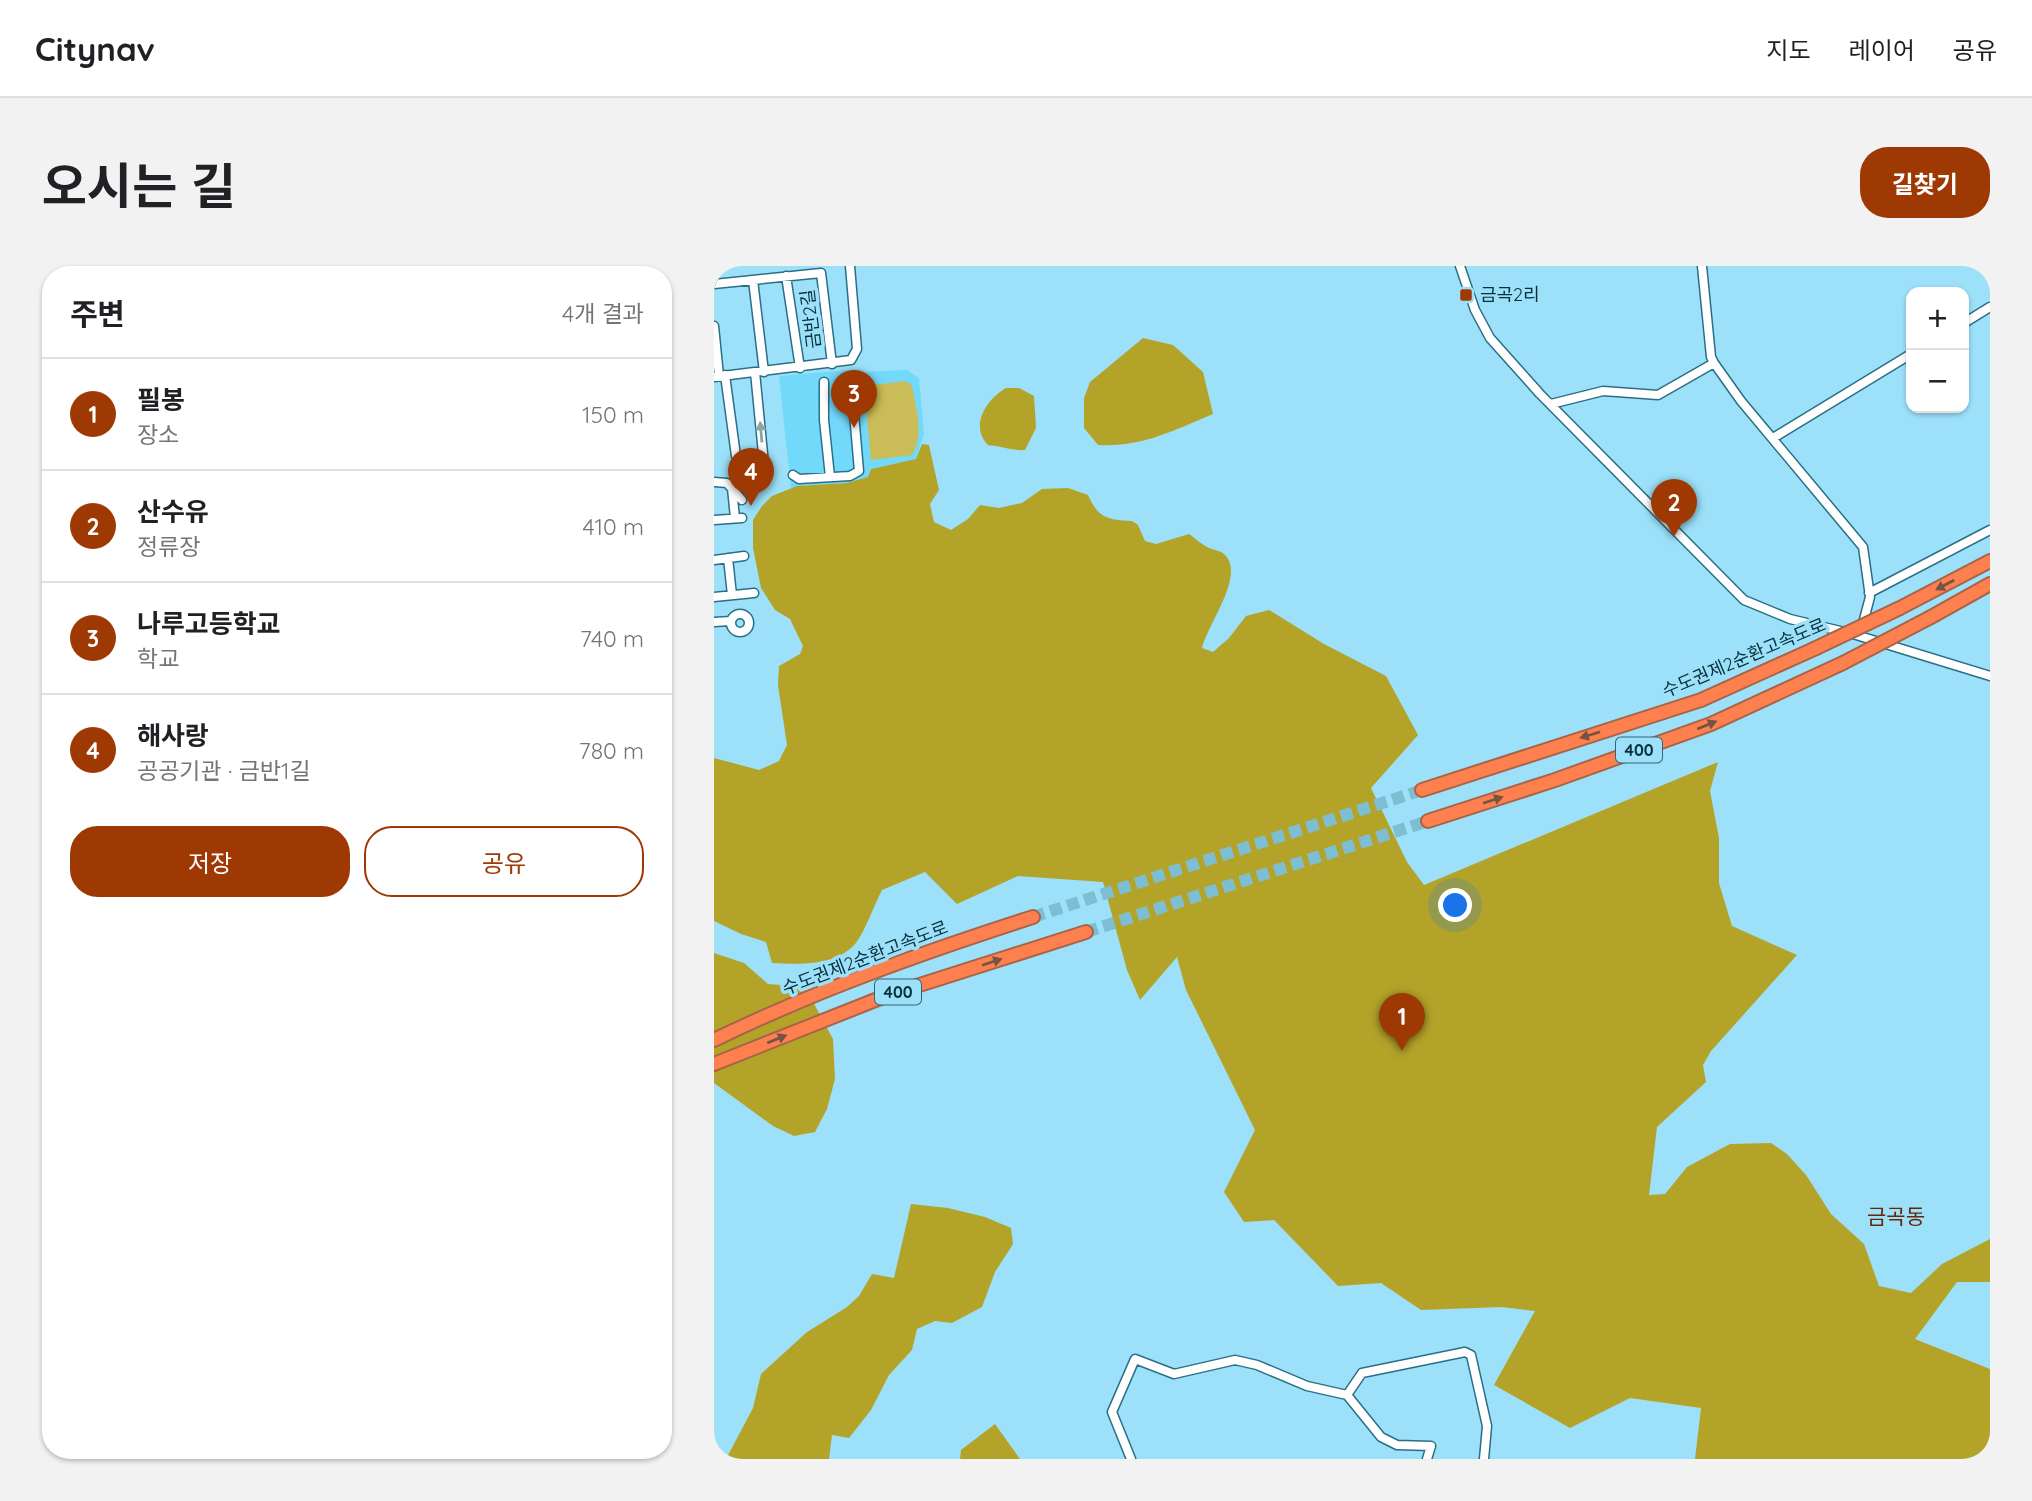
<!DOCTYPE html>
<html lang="ko">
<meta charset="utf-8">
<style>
:root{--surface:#fff;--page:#f2f2f2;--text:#202124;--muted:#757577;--line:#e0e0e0;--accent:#9e3904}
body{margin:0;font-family:Quicksand,"Noto Sans KR",sans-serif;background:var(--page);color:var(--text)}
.controls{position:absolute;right:21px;top:21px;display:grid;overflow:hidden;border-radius:14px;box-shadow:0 2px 5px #0004}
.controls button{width:63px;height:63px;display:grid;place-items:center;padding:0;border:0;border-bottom:2px solid var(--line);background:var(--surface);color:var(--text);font:35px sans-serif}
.you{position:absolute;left:742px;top:640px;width:24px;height:24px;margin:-18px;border:5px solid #fff;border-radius:50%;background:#1a73e8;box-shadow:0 0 0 10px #1a73e833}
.badge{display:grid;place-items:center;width:46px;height:46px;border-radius:50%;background:var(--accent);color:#fff;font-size:23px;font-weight:700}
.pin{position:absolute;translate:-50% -58px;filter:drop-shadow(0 2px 4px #0008)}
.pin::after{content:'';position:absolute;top:37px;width:24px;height:21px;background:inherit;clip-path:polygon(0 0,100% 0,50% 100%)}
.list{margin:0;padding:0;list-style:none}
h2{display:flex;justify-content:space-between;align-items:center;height:91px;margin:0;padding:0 28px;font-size:30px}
h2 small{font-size:23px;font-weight:400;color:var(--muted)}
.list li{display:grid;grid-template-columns:46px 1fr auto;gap:21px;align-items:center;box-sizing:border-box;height:112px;padding:0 28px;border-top:2px solid var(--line)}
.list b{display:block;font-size:26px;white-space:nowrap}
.list p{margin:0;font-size:23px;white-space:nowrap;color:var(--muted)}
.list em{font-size:23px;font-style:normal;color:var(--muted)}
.actions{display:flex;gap:14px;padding:21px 28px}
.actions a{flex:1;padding:16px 0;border:2px solid var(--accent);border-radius:28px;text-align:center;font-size:24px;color:var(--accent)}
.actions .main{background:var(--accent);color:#fff}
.map{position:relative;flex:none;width:1276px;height:1193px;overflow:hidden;border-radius:28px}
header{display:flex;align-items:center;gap:42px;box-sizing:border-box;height:98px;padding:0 35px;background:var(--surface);border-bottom:2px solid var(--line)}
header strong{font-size:33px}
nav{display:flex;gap:38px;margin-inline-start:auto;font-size:24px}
.intro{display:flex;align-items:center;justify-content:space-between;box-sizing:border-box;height:168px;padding:0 42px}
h1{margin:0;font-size:49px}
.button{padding:18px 32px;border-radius:28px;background:var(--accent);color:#fff;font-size:24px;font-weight:700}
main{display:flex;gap:42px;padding:0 42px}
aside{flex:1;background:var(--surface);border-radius:28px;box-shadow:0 2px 5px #0004}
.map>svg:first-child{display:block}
.built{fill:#73d9fb}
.green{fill:#cabc56}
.forest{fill:#b3a329}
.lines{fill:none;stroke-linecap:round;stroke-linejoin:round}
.highway-tunnel{stroke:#7ebed3;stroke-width:12;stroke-dasharray:12 6;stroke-linecap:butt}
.minor-casing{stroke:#296f85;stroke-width:11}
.highway-casing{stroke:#a76448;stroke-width:16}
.minor{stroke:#fff;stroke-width:8}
.highway{stroke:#fd804e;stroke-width:12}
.highway-bridge-casing{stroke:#a76448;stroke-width:16;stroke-linecap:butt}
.highway-bridge{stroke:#fd804e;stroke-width:12}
.oneway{fill:#8fa2a7}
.oneway2{fill:#765444}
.poi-dot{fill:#9e3904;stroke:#9ce1f9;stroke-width:2.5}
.labels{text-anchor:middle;stroke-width:7;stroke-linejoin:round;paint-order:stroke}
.shield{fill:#9ce1f9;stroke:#346575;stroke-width:2}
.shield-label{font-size:16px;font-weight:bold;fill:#07303c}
.poi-label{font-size:18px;fill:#07303c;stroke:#9ce1f9;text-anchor:start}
.street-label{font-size:18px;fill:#07303c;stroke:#9ce1f9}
.quarter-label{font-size:21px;fill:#662608;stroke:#9ce1f9}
</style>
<header>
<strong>Citynav</strong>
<nav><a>지도</a><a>레이어</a><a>공유</a></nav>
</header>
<div class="intro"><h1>오시는 길</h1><a class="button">길찾기</a></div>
<main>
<aside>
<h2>주변<small>4개 결과</small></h2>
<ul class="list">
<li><span class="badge">1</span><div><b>필봉</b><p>장소</p></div><em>150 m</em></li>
<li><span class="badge">2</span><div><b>산수유</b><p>정류장</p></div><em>410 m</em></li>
<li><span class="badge">3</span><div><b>나루고등학교</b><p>학교</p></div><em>740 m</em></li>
<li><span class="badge">4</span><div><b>해사랑</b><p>공공기관 · 금반1길</p></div><em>780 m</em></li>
</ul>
<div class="actions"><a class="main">저장</a><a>공유</a></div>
</aside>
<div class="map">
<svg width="1276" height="1193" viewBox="0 0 1276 1193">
<rect width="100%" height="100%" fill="#9ce1f9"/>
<path class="built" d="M145,103L151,106L193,104L205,112L210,168L202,193L157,203L154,211L150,213L133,217L83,220L77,223L65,110Z"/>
<path class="green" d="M192,115L198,120C202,143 211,168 198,189L157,194L150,120Z"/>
<path class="forest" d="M429,72L459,79L489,106L499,148C458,165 429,181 384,179L370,162V132L376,116Z
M292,122H305L320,130L322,162L311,184C298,185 287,180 274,179C255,159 273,133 292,122Z
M208,178L215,179L225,224L216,238L220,256L237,264L254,253L266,239L285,242L308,237L328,223L354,222L374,229C384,252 394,254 418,255L424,259L431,275L442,278L475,268C481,272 487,278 493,281C500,285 506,283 512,290C530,311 494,358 488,382L499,386L515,372L532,350L555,344L610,378L672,410L704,469L657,522L693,596L710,619L1004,496L996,525L1005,572V617L1018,660L1083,689L997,785L989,799L992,816L943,861L935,929L951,928L973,901L1016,878L1057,877L1073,888L1092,909L1117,948L1150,978L1165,1020L1197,1027L1228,998L1276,973V1016H1243L1201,1073L1276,1103V1193H981L987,1142L916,1132L856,1162L780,1119L821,1045L788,1041L707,1044L667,1017L624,1020L560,954L530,956L510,926L541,864L472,724L463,691L426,734L413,704L389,616L304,610L243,638L211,606L168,624C161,637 150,668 141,678C120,701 85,698 58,697L52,676L27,668L0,655V492L45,504L65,495L73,479L64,419L65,400L86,388L89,380L76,353L61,344L47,322L39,282V254L48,240L58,230L83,220L133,217L154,211L157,203L202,193Z
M0,687L30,697L54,718L91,721L119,773L121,813L113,843L101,866L80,870L59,860L0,817Z
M197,938L234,942L271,951L297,962L299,978L281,1006L268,1041L238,1057L221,1055L203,1063L198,1084L175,1109L157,1144L135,1172L118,1169L115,1193H12L39,1142L47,1108L93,1066L133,1041L145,1030L158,1008L180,1012Z
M281,1158L306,1193H246L247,1184Z"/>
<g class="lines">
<path class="highway-tunnel" d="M319,651L708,524
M372,666L714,555"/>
<g class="minor-casing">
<path id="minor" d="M746,0L761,44L776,72L826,128L1030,334L1076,353L1139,368L1276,410
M988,0L997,91L1000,97L1027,135L1149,281L1156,331L1148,361
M72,10L86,102
M39,14L50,106
M0,18L107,7L118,98
M1250,57L1276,41
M0,60L5,110
M11,109L22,190L47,214L51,208L41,106
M0,111L137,94L143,83L136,0
M110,116V154L116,211
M837,138L889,125L944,129L1000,97
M1059,172L1197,88
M79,209L85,213L136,210L145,205L137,113
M0,216L13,217L28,234
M18,222L21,252
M0,254L28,252
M14,292L18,329
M0,294L30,290
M1155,327L1276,264
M0,331L40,327
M17 357a9 9 0 1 1 18 0a9 9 0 1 1-18 0Z
M0,356L17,355
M633,1129L667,1171L683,1179L717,1180L713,1193
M417,1193L398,1146L421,1093L460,1108L521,1094L543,1099L593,1120L633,1129L648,1107L751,1086L757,1089L773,1160L770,1193"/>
</g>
<g class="highway-casing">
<path id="highway" d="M1186,342L1276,295
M1217,351L1276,318
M708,524L987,434L1100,383
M714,555L841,514L997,458L1129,397
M0,774C103,724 210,686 319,651
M0,798L174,729L372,666"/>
</g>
<use href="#minor" class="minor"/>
<use href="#highway" class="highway"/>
<g class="highway-bridge-casing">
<path id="highway-bridge" d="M1100,383L1186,342
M1129,397L1217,351"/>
</g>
<use href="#highway-bridge" class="highway-bridge"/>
</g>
<defs><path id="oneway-solid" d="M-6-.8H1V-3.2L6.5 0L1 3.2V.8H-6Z" transform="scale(1.75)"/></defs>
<use class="oneway" href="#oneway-solid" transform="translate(47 166) rotate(-95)"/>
<g class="oneway2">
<use href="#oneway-solid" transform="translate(1231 319) rotate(152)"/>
<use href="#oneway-solid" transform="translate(993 459) rotate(-22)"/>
<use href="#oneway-solid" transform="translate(876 469) rotate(163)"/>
<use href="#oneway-solid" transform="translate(779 534) rotate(-18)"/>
<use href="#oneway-solid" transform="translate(278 696) rotate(-18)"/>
<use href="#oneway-solid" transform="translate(63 773) rotate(-22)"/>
</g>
<rect class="poi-dot" x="745" y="22" width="14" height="14" rx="3.5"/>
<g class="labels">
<g class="shield">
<rect x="902" y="471.5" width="46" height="25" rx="5"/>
<rect x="161" y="713.5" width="46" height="25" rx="5"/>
</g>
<g class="shield-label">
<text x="925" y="490">400</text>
<text x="184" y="732">400</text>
</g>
<g class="poi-label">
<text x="766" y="35">금곡2리</text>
</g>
<g class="street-label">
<text transform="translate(97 53) rotate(-97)" y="6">금반2길</text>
<text transform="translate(1030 392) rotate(-23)" y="6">수도권제2순환고속도로</text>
<text transform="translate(151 692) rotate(-21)" y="6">수도권제2순환고속도로</text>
</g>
<g class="quarter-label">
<text x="1182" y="958">금곡동</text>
</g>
</g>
</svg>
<div class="controls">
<button>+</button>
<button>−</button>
</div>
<div class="you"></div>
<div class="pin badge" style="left:688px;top:785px">1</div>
<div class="pin badge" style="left:960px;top:271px">2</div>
<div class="pin badge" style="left:140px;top:162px">3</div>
<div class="pin badge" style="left:37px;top:240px">4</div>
</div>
</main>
